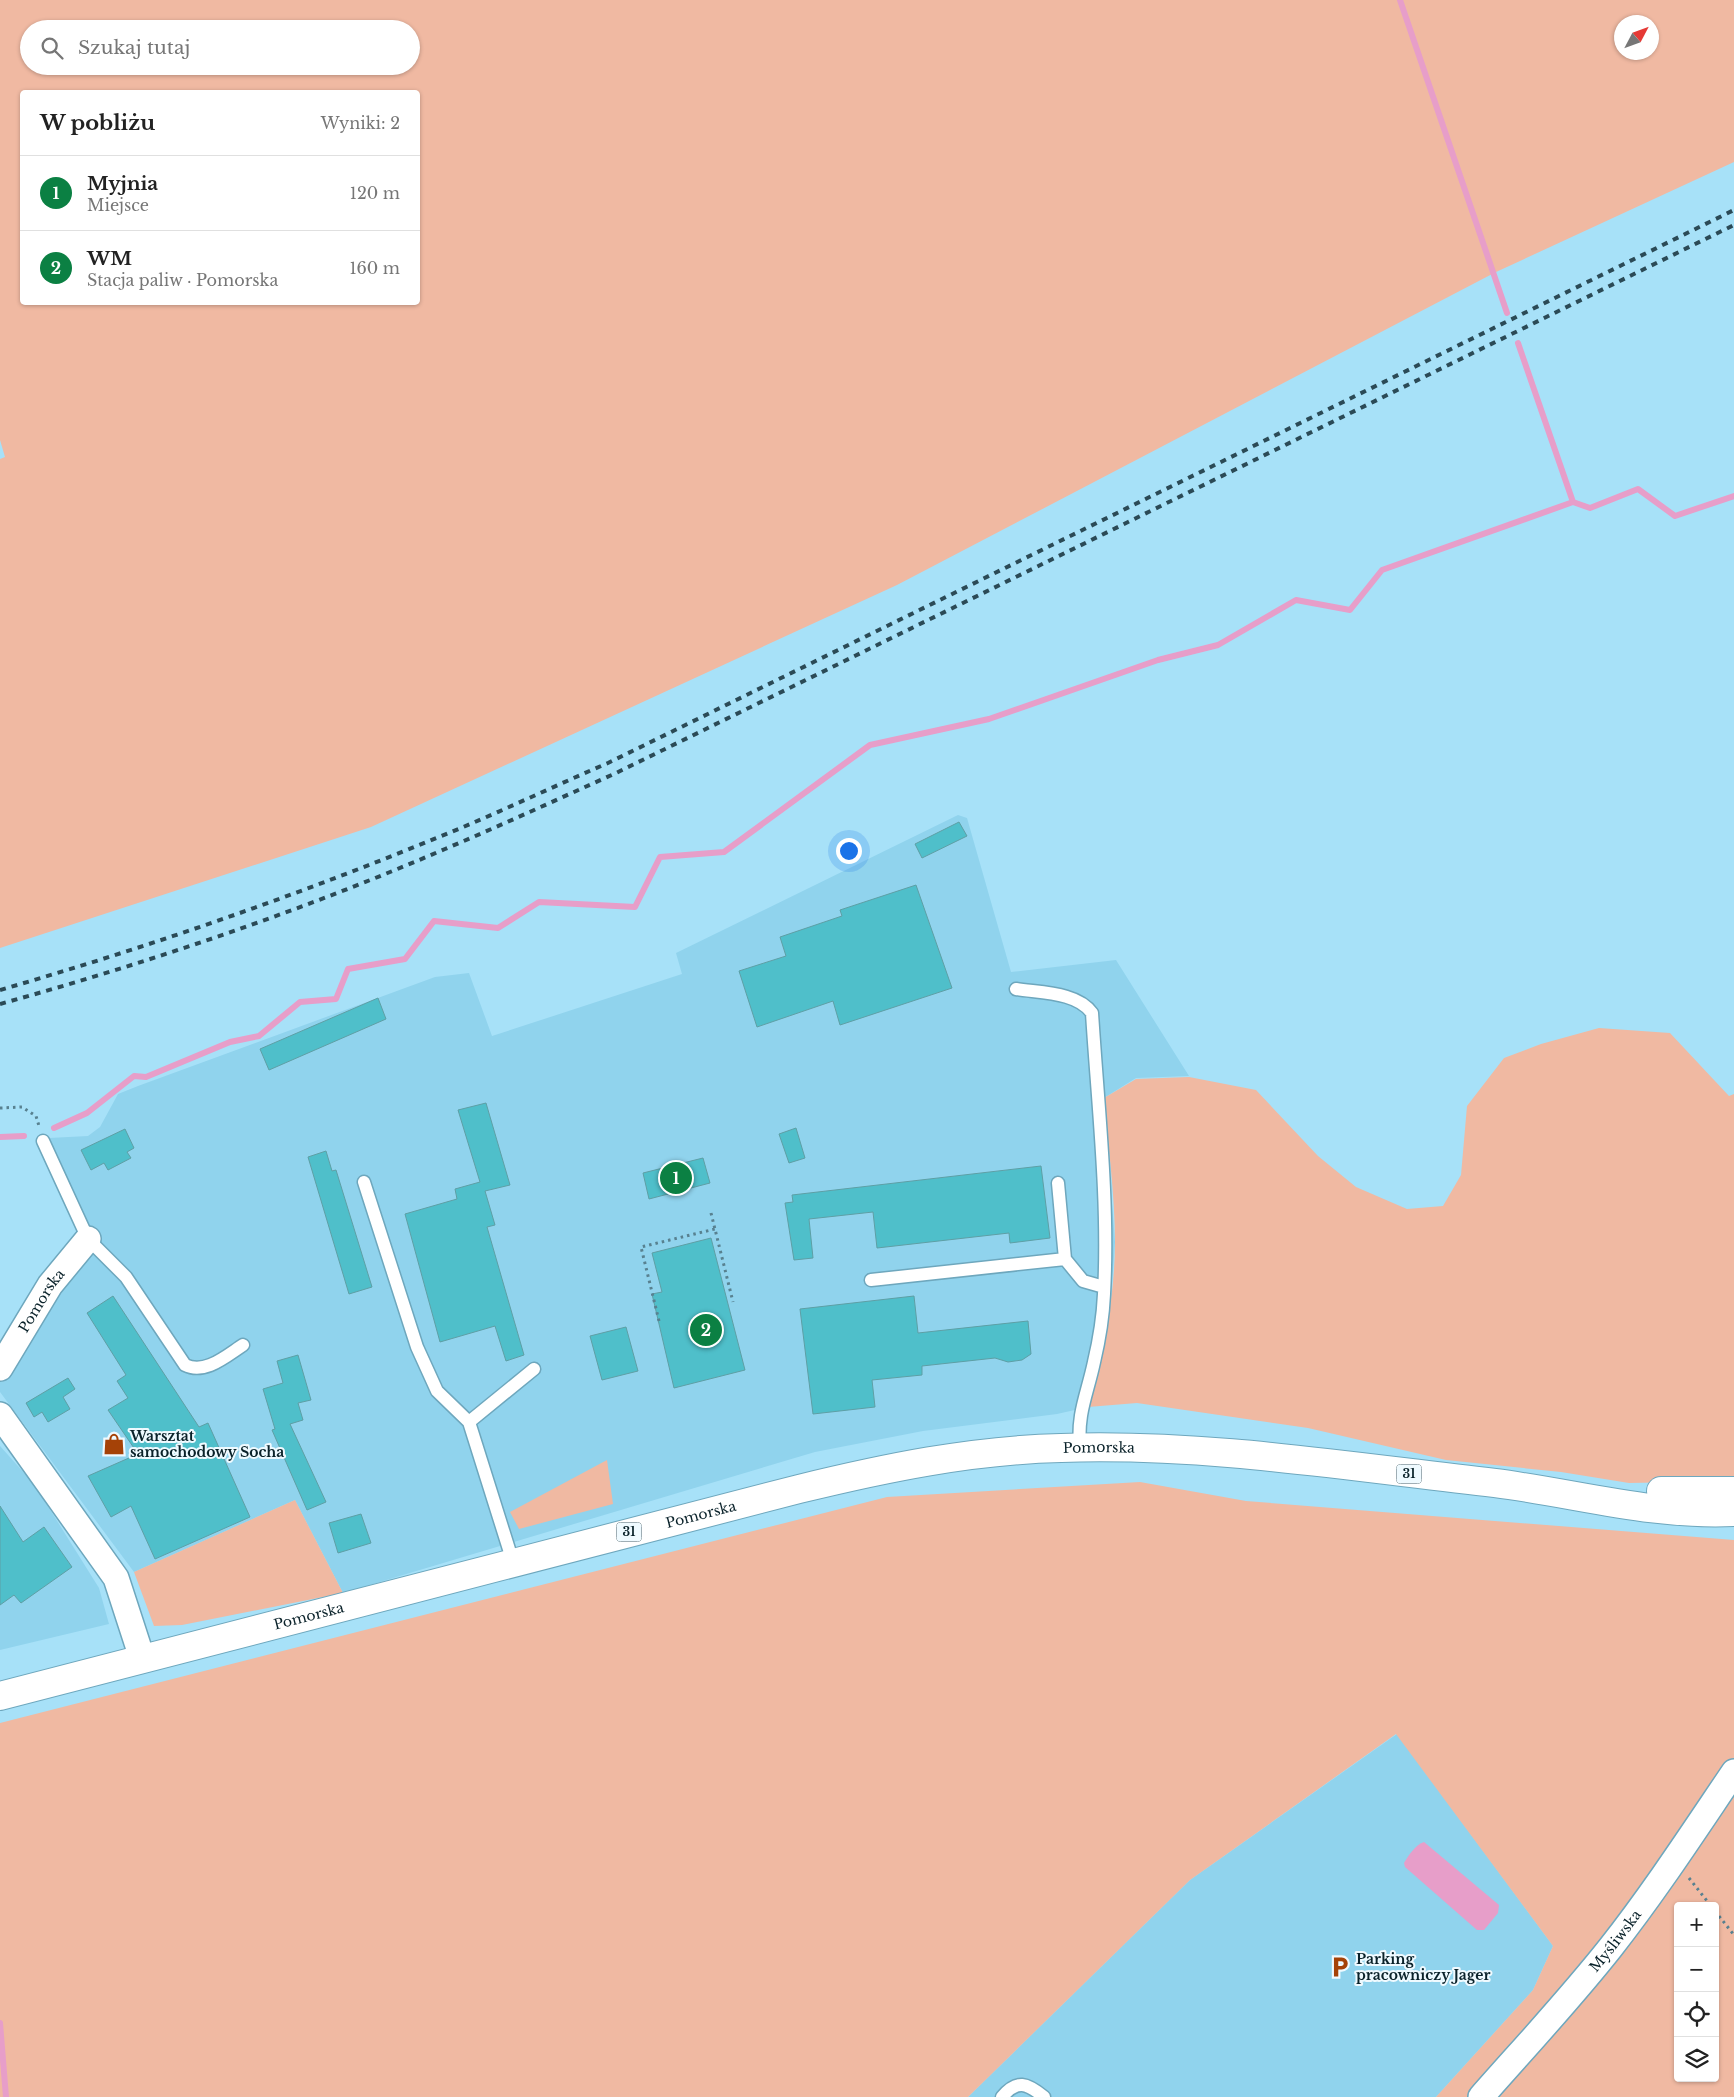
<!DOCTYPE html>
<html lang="pl">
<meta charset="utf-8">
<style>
:root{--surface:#fff;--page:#f6f6f6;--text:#222;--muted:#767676;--line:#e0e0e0;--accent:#0b8043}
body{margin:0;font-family:"Libre Baskerville",serif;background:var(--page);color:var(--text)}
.controls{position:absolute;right:15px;bottom:15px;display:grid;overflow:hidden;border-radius:5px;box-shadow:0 1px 4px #0004}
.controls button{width:45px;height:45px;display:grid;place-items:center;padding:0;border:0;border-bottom:1px solid var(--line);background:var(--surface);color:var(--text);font:25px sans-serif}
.compass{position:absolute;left:1614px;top:15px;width:45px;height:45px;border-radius:50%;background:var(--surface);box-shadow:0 1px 4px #0004;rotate:49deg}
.you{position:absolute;left:848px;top:850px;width:18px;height:18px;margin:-12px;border:4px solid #fff;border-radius:50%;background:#1a73e8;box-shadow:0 0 0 8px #1a73e833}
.badge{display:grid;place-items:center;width:32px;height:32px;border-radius:50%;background:var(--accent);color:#fff;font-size:16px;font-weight:700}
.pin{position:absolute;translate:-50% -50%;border:2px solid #fff;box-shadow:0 1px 5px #0006}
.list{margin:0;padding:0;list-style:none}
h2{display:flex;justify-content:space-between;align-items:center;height:65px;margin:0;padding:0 20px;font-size:21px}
h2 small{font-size:16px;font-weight:400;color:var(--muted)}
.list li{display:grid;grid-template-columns:32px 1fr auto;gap:15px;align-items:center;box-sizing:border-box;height:75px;padding:0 20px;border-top:1px solid var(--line)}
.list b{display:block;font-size:19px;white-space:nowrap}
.list p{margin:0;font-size:16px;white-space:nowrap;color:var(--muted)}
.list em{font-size:16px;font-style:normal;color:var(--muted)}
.icon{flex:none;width:28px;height:28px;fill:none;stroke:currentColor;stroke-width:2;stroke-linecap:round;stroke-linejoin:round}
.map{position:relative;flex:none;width:1734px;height:2097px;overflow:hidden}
.search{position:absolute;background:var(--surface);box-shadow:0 1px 4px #0004;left:20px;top:20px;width:400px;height:55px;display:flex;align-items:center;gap:12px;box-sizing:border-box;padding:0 18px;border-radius:28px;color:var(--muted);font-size:19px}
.panel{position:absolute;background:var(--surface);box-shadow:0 1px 4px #0004;left:20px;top:90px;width:400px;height:215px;border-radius:5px}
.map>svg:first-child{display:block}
.built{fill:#90d3ed}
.green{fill:#f0b9a2;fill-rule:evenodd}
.water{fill:#e79ec9}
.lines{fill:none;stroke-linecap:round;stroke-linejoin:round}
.stream{stroke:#e79ec9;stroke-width:6}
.building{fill:#4fbfca;stroke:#5e9fa5}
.lane-casing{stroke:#6ea7bd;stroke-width:15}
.street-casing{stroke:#6ea7bd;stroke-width:28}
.primary-casing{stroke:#6ea7bd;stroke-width:30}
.path{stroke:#588190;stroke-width:3;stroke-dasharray:2.5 4;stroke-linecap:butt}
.lane{stroke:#fff;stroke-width:12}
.street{stroke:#fff;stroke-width:25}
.primary{stroke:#fff;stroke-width:28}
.rail{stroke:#2b4a56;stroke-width:4;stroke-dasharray:6 6;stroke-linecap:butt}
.labels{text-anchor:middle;stroke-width:4;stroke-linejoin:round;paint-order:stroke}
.shield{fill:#effaff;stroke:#4f636a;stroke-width:1}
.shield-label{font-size:12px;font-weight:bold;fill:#0a222a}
.street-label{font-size:14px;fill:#0a222a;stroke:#effaff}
.poi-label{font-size:14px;font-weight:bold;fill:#0a222a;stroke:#effaff;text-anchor:start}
</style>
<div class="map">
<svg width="1734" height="2097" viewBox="0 0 1734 2097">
<rect width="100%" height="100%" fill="#a7e1f8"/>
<path class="built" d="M958,815L967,818L1011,972L1116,960L1189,1076L1136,1078L1104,1098L1115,1242L1111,1300L1100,1366L1088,1407L1057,1414L923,1431L815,1452L343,1593L295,1500L134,1572L0,1392V1380L52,1286L93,1239L49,1138L88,1136L100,1127L118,1094L138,1086L435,977L469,973L492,1036L682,974L676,953Z
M0,1446L34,1484L99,1588L109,1624L0,1650Z
M1397,1734L1553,1946L1533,1990L1436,2097H968L1190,1880Z"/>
<path class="green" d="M0,0H1734V162L1496,272L897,585L371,827L0,948V459L5,457L0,440ZM1652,22V52H1622V22ZM29,29H411V66H29ZM418,92V302H22V92Z
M1599,1028L1670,1033L1729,1096L1734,1094V1481L1629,1483L1561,1472L1446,1460L1308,1428L1137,1403L1088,1407C1103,1354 1115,1297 1115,1242C1115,1194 1108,1146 1104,1098L1136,1079L1189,1077L1256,1090L1318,1156L1356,1187L1407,1209L1443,1206L1461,1175L1467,1106L1504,1058L1541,1044Z
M607,1460L613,1504L519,1529L510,1512Z
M1140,1482L1246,1501L1734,1540V2097H1436L1533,1990L1553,1946L1396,1734L1190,1880L968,2097H0V1723L887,1497ZM1678,1906H1715V2078H1678Z
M295,1500L343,1593L182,1625L154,1626L134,1572Z"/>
<path class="water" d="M1424,1842L1499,1905L1498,1913L1484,1930H1477L1405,1867L1404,1863C1408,1856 1416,1844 1424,1842Z"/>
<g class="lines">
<path class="stream" d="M1400,0L1507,313
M1573,502L1590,508L1638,489L1675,516L1734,496
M54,1128L87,1113L134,1076L146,1077L230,1042L259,1036L300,1002L336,999L348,969L405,959L434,921L498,928L539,902L635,907L660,857L724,852L870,745L989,719L1158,660L1218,645L1296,600L1350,610L1382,570L1573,502L1518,343
M0,1137L24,1136
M0,2023L6,2097"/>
</g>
<path class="building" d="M959,822L967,836L922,858L915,844Z
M916,885L952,988L840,1025L833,1001L757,1027L739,971L786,956L780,937L842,916L840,910Z
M378,998L386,1019L269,1070L260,1049Z
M486,1103L510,1185L485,1191L495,1225L487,1227L524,1355L506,1361L495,1326L440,1342L405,1214L457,1199L455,1189L480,1182L458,1110Z
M796,1128L805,1158L789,1163L779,1134Z
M125,1129L134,1148L127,1152L131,1158L108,1170L104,1163L91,1170L81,1150Z
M326,1151L332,1171L336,1170L372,1287L349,1294L308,1157Z
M703,1158L710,1183L649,1199L643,1173Z
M1041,1166L1050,1238L1010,1243L1009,1233L877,1248L873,1212L809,1219L813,1258L794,1260L785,1203L793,1202L792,1195Z
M711,1238L745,1370L674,1388L652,1294L662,1292L652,1253Z
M113,1296L199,1427L208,1423L250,1517L155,1559L131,1506L111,1517L88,1476L138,1454L108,1410L128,1398L117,1381L126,1375L87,1313Z
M914,1296L918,1333L1028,1321L1031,1354L1022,1360L1008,1362L995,1358L922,1366V1375L872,1380L875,1407L813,1414L800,1309Z
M626,1327L638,1371L602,1380L590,1336Z
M298,1355L311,1400L298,1403L303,1420L290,1424L326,1502L307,1510L272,1430L275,1429L263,1389L283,1383L277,1361Z
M68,1378L75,1389L63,1397L70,1409L48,1422L42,1412L34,1417L26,1403Z
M0,1506L23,1542L44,1527L72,1567L21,1603L14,1595L0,1605Z
M361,1514L371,1543L338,1553L329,1523Z"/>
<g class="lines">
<g class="lane-casing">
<path id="lane" d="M1016,989C1041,993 1077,992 1092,1013C1098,1107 1109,1201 1104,1294C1103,1316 1099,1341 1094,1362C1087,1395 1077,1413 1080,1447
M43,1141L88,1239L126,1277L185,1365C205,1375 226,1356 243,1345
M364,1182L417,1347L437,1391L469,1422L513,1562
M1058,1183L1065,1259
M871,1280L1065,1259L1083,1281L1104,1287
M469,1422L534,1369
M1002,2097C1017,2079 1027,2083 1044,2097"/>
</g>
<g class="street-casing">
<g id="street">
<path id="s1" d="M0,1368L50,1285L88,1239"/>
<path d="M0,1415L116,1578L142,1658"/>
<path id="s2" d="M1481,2097C1525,2047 1570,1999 1611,1947C1655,1891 1694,1831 1734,1772"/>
</g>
</g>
<g class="primary-casing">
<g id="primary">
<path d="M1661,1491H1734"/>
<path id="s3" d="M0,1696L799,1489C885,1468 972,1450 1061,1448C1206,1443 1351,1467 1495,1483C1574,1493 1653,1516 1734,1512"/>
</g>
</g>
<path class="path" d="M0,1108L22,1107L36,1116L39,1126
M711,1213L733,1302
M659,1321L641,1247L715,1229
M1689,1878L1711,1906
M1715,1911L1734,1935"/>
<use href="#lane" class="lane"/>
<use href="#street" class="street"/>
<use href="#primary" class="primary"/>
<path class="rail" d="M0,990C149,947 295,896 439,837C496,814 552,787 608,763L1734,210
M0,1004C151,962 301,911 445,849C502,825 558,799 614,774L1734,225"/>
</g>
<defs>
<g id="shop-bare" transform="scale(1.725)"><path d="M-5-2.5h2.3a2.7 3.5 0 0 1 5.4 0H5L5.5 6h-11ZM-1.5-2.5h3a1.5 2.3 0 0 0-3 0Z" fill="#a54207" stroke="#effaff" stroke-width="2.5" paint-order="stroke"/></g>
<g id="parking-bare" transform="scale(1.725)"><path d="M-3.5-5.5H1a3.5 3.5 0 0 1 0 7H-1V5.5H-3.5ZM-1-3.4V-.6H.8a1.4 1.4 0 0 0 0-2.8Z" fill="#a54207" stroke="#effaff" stroke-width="2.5" paint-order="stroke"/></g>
</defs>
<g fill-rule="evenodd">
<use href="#shop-bare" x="114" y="1444"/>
<use href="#parking-bare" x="1340" y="1967"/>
</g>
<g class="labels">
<g class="shield">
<rect x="1396.5" y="1464.5" width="25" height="19" rx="4"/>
<rect x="616.5" y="1522.5" width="25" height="19" rx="4"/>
</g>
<g class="shield-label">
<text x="1409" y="1478">31</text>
<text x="629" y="1536">31</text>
</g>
<g class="street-label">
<text dy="5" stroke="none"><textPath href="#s1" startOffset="79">Pomorska</textPath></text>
<text dy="5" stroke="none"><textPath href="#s3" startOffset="1129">Pomorska</textPath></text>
<text dy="5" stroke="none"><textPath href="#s3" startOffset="724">Pomorska</textPath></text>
<text dy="5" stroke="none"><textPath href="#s3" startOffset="319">Pomorska</textPath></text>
<text dy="5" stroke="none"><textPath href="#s2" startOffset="206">Myśliwska</textPath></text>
</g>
<g class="poi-label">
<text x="130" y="1441">Warsztat<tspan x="130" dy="16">samochodowy Socha</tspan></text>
<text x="1356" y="1964">Parking<tspan x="1356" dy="16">pracowniczy Jager</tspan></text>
</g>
</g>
</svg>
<div class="controls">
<button>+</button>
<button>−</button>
<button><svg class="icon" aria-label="locate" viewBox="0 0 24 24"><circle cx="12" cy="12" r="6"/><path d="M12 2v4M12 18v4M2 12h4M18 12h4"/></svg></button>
<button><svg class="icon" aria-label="layers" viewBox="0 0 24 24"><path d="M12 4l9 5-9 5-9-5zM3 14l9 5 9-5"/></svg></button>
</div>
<svg class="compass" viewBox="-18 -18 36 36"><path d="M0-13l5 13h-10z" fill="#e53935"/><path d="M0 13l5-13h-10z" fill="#767676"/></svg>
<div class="you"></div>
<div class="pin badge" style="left:676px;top:1178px">1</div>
<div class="pin badge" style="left:706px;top:1330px">2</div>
<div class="search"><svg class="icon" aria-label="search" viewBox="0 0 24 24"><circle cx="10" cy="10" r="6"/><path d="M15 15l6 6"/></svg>Szukaj tutaj</div>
<section class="panel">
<h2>W pobliżu<small>Wyniki: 2</small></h2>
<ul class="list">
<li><span class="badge">1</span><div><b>Myjnia</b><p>Miejsce</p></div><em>120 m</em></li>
<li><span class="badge">2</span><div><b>WM</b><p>Stacja paliw · Pomorska</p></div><em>160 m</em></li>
</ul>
</section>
</div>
